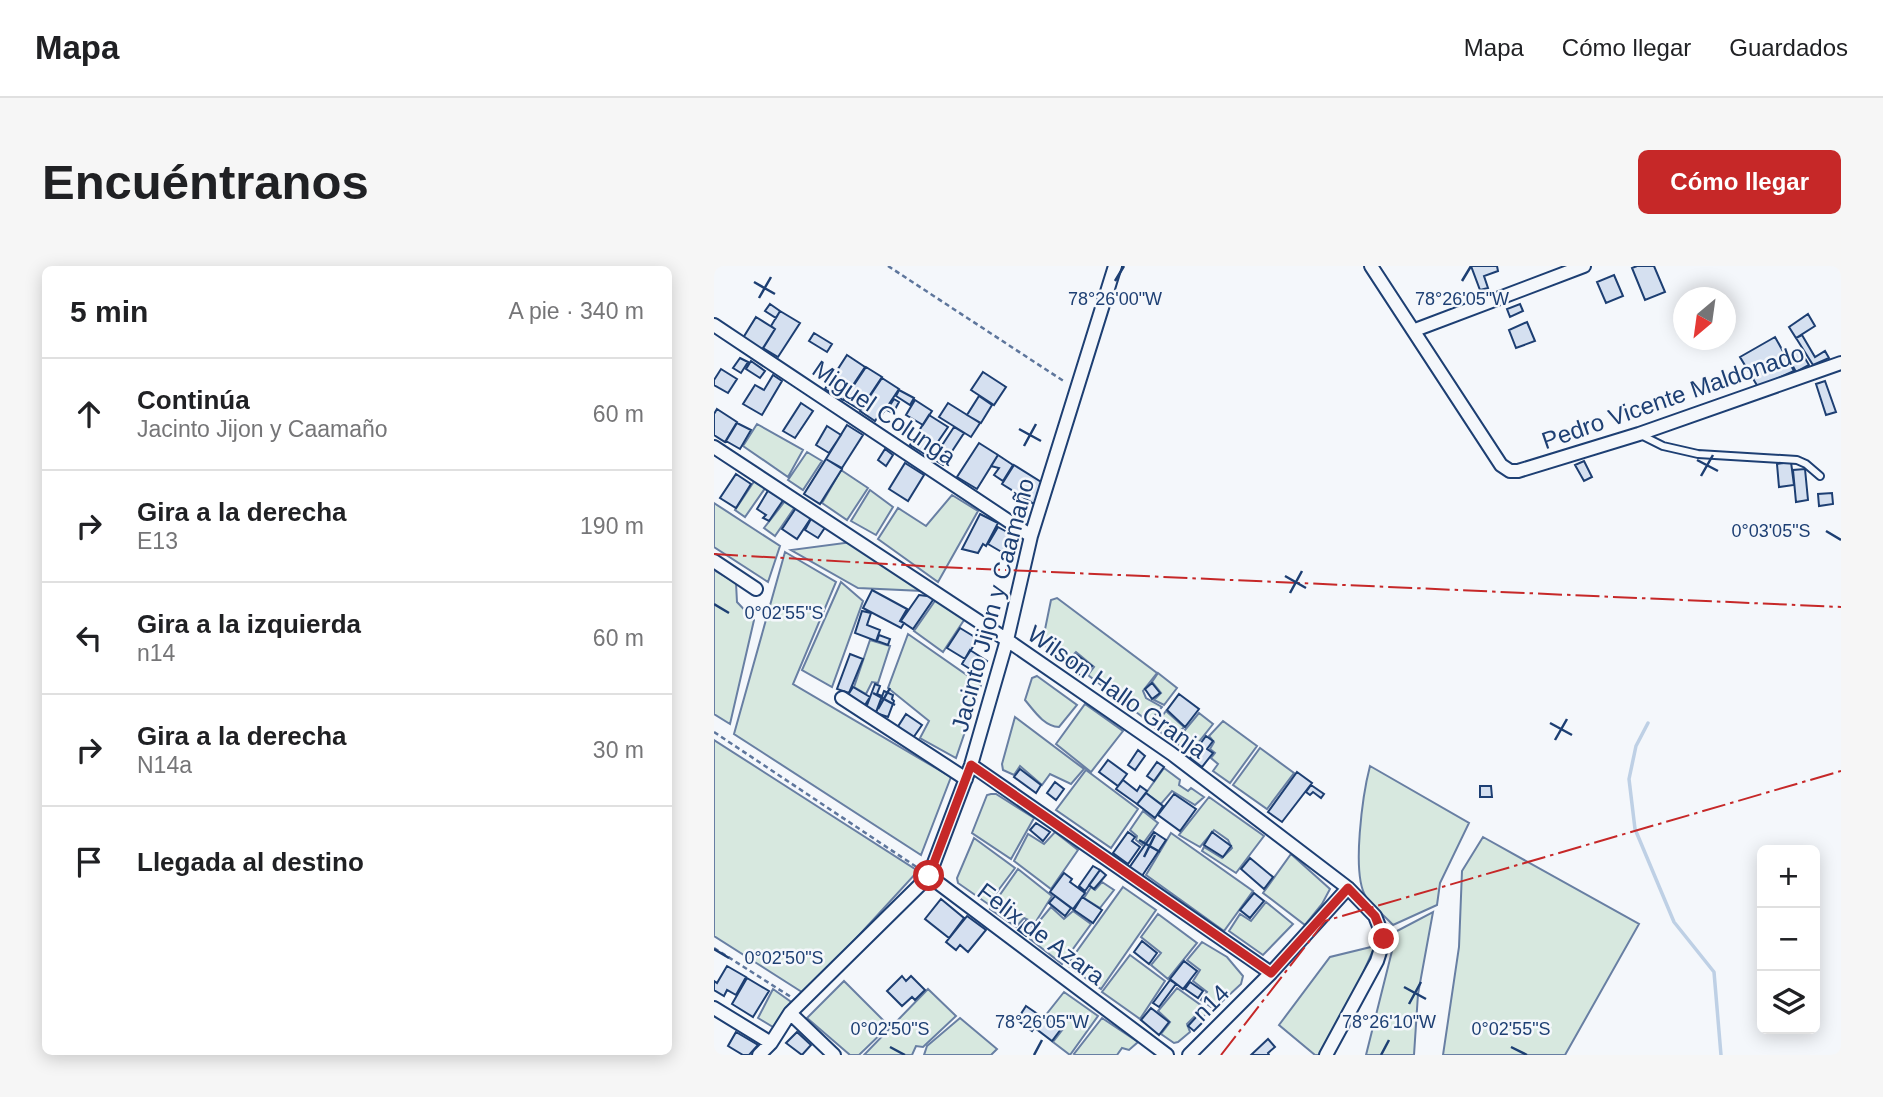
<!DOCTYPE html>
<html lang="es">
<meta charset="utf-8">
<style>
:root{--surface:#fff;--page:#f6f6f6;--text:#202124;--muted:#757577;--line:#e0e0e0;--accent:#c62828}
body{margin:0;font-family:Helvetica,sans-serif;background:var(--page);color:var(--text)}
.controls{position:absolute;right:21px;bottom:21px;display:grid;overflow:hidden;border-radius:10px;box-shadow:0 4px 18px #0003}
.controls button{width:63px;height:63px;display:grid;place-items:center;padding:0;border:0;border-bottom:2px solid var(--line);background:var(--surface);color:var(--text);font:35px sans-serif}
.compass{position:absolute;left:959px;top:21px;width:63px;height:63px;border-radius:50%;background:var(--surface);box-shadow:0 4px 18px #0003;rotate:209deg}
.stop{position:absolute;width:21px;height:21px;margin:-16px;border:5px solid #c62828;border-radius:50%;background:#fff}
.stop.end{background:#c62828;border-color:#fff;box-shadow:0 2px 7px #0008}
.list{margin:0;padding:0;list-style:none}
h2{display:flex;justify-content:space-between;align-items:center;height:91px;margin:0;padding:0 28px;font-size:30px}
h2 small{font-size:23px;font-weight:400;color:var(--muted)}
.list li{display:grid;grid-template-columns:46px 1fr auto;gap:21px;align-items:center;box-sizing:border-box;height:112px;padding:0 28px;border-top:2px solid var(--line)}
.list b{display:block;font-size:26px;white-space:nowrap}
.list p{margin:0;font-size:23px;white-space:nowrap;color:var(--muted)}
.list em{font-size:23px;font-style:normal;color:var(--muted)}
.icon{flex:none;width:38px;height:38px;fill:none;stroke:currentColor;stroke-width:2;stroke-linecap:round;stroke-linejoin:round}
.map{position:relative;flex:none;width:1127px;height:789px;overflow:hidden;border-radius:10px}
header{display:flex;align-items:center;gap:42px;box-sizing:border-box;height:98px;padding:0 35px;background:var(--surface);border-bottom:2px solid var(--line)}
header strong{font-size:33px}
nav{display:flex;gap:38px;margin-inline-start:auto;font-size:24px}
.intro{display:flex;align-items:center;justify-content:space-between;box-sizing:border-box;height:168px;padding:0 42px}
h1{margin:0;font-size:49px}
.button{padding:18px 32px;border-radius:10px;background:var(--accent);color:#fff;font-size:24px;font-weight:700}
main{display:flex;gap:42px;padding:0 42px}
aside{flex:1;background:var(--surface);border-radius:10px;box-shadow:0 4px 18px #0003}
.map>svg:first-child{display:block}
.green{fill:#d7e8df;stroke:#687fa3;stroke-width:2}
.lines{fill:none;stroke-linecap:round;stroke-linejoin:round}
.stream{stroke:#bed0e5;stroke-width:3.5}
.building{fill:#d5e0f0;stroke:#1d3f73;stroke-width:2}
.lane-casing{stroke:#1d3f73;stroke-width:10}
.street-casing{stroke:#1d3f73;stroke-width:16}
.path{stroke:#5e769c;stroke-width:2.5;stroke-dasharray:5 3.5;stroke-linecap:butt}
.lane{stroke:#f4f7fb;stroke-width:6}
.street{stroke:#f4f7fb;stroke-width:12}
.power{stroke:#c62828;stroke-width:2;stroke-dasharray:24 5 3.5 5;stroke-linecap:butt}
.route{stroke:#c62828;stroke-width:9}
.ticks{fill:none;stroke:#1d3f73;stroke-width:2.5}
.labels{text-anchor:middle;stroke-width:5;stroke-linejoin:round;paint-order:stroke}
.street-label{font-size:24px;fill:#1d3f73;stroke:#f4f7fb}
.ticks-label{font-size:18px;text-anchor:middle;fill:#1d3f73;stroke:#f4f7fb;stroke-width:5;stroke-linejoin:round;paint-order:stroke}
</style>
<header>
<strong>Mapa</strong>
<nav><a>Mapa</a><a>Cómo llegar</a><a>Guardados</a></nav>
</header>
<div class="intro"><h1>Encuéntranos</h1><a class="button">Cómo llegar</a></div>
<main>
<aside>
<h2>5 min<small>A pie · 340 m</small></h2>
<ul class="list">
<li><svg class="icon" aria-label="ahead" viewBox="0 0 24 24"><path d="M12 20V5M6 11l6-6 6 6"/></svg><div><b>Continúa</b><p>Jacinto Jijon y Caamaño</p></div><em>60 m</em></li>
<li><svg class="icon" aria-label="right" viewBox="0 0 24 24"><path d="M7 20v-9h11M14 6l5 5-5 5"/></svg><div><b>Gira a la derecha</b><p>E13</p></div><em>190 m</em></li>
<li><svg class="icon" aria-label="left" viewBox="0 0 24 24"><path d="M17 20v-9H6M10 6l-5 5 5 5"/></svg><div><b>Gira a la izquierda</b><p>n14</p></div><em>60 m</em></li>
<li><svg class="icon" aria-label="right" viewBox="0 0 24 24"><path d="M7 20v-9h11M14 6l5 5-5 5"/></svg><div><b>Gira a la derecha</b><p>N14a</p></div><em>30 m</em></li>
<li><svg class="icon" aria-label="arrive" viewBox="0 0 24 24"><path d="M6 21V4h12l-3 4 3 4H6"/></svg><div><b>Llegada al destino</b></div></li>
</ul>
</aside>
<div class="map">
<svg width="1127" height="789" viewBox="0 0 1127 789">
<rect width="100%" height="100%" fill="#f4f7fb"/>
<path class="green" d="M43,158L89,184L74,211L29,180Z
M93,186L108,195L89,224L74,214Z
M127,204L154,222L133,254L108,237Z
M41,214L52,221L31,251L21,244Z
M156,224L179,241L162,269L137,255Z
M238,229L264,245L224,316L164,273L184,242L212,260Z
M71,235L81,241L61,270L50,262Z
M0,237L66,280L54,316L0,281Z
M138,276L210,325L144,322L77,284Z
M71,286L122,316L79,418L237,511L207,589L20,468Z
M0,304L22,317L23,336L40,354L16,458L0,448Z
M127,316L149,335L118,421L88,404Z
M223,332L252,351L229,386L200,365Z
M343,332L443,407L429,425L432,432L448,441L435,456L374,409L380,401L362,386L353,395L328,378L337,334Z
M194,368L267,419L242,492L206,472L215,455L174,422Z
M156,374L176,380L164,417L158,416L152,428L140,421Z
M444,407L463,422L450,439L440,434L447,427L438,416Z
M323,410L363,439L345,461C330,460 321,446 311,434L318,412Z
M371,438L409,465L377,506L342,478Z
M452,445L470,461L458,475L440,461Z
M485,447L499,458L476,487L461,476Z
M301,451L370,503L357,518L336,508L328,519L306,500L300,509L289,504L288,498Z
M509,455L543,480L516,517L499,505L504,498L497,492L501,487L496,483L500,476L495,470Z
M0,474L204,605L91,728L0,670Z
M546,482L580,507L553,543L519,519Z
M656,500L755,557L726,617L723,639L679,659C671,650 659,641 652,631C637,608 649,527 656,500Z
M450,502L466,514L465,519L474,525L477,522L490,531L481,539L458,525L447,538L432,527Z
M372,504L424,543L397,582L342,544Z
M277,528H282L320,552L297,593L258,567L273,529Z
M495,531L550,570L522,607L488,585L490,581L508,592L518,582L514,574L500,564L486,581L465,569Z
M429,545L444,557L428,579L422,574L423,570L416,564Z
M341,566L364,584L337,623L300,595L314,568L330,578Z
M457,567L539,625L510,665L432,609Z
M769,571L925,658L851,789H729L745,681L748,605Z
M260,572L301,602L274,638L244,617L243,612Z
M577,588L616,623L608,638L591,659L549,627Z
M304,603L338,630L321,657L310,652L302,661L276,643Z
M388,616L400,624L386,642L370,632L377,621L381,624Z
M409,621L442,644L387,723L353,699Z
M552,636L579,658L549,689L515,665L526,648L537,655Z
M337,641L350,653L359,645L377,658L348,698L316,673L322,659Z
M719,646L704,728L700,789H652L683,665Z
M444,648L483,677L454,713L437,699L447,687L427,671Z
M488,676L513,691L529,710L527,718L500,743L487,734L493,726L479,715L486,704L473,694Z
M661,680L633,743L607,789H601L565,759L616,691Z
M416,689L451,715L426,753L388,726Z
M130,715L175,760L145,789H136L93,752Z
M463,722L495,745L489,751L484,747L473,758L476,766L464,776L460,777L447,768L456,756L444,745Z
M59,723L80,738L59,761L44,752Z
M214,723L242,750L209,781L202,780L198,789H150Z
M350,726L384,750L356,789L339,776L349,763L331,750Z
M246,752L283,783L277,789H210L213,780Z
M388,752L424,776L415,784L408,782L403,789H362L360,788Z"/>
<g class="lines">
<path class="stream" d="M934,457L922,480L915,513L921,563L960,656L1000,706L1007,789"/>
</g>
<path class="building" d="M757,0H783L784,5L770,10L774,22L766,24Z
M923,0H940L951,26L931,34L918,2Z
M900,9L909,30L892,37L883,16Z
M56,38L66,45L62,52L51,45Z
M806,38L809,45L796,51L793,43Z
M66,45L86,57L64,91L49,82L61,63L57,60Z
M1094,48L1101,60L1082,72L1075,61Z
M42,51L61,63L48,84L29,72Z
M813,56L821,75L802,82L795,64Z
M100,67L118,78L113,86L95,75Z
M1088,69L1101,91L1111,85L1115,92L1099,99L1082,72Z
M1061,71L1080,105L1044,121L1026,91Z
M1086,84L1095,99L1082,106L1074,91Z
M133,89L151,101L129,134L111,123Z
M26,92L34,96L27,107L19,102Z
M37,95L51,105L46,112L32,103Z
M152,101L168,111L146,144L130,134Z
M7,103L23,113L14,127L0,119V114Z
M269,106L292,121L280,139L257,124Z
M59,109L68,115L48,149L29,138L41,119L50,124Z
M168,112L185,123L167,150L165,149L161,155L146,145Z
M1111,115L1122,146L1112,149L1102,118Z
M185,124L200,132L196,139L182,130Z
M265,130L278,139L267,157L253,149Z
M180,133L185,136L179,147L173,144Z
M201,134L218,145L209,159L192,149Z
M87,137L99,145L81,172L69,165Z
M234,137L266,157L257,171L225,151Z
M3,143L23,156L11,176L0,169V148Z
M215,149L234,161L221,180L219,179L212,189L196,179Z
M23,157L37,164L26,183L12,175Z
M133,159L149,169L128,202L112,193Z
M113,160L127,169L115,187L102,179Z
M240,161L250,167L229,199L219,193Z
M265,177L284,189L263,223L243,211Z
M171,183L179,189L172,200L164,194Z
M284,189L299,199L289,215L280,209L285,202L277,200Z
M112,193L128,203L106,238L90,228Z
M870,195L878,211L870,215L861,199Z
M1077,196L1080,219L1065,221L1063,198Z
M191,197L210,209L194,235L175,223Z
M300,199L332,219L320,238L288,218Z
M1091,203L1094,234L1082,236L1079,204Z
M22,208L37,218L22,242L6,232Z
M55,223L70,233L55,255L49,252L52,249L43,243Z
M1118,227L1119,238L1105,240L1104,228Z
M82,242L97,252L83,273L68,263Z
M266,248L284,257L272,280L269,278L264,287L248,283Z
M98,251L112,260L104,272L91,264Z
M284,261L302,271L291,288L274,278Z
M158,324L193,343L186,355L190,357L187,362L149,342Z
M205,329L221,331L199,363L187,355Z
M148,345L157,347L153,359L166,364L162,375L141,367Z
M246,362L264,373L251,393L233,382Z
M165,369L176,373L174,379L163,375Z
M256,384L273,395L264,408L248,398Z
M136,388L149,393L135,427L123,423Z
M363,389L378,400L370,412L354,400Z
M438,417L446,427L438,433L431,423Z
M161,418L166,420L163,428L168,430L162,446L152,442Z
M139,421L156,431L151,439L134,429Z
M170,425L179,429L178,433L180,435L174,451L162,447Z
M465,428L485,443L471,461L453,444Z
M192,448L208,459L199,472L183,462Z
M492,470L499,475L493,483L499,487L488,501L476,492Z
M424,484L431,490L421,504L414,499Z
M394,494L413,508L404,520L385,506Z
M443,496L450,501L440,515L433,510Z
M306,503L327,519L322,527L300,511Z
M583,506L598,517L568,556L554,546Z
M409,514L423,525L426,520L433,525L423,538L402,523Z
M341,516L350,523L342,534L333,527Z
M597,519L610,528L607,532L599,526L596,529L592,526Z
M766,520H777L778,531H766Z
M432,527L449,540L441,552L423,538Z
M460,528L482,543L466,565L444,549Z
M322,557L336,566L329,575L316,564Z
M414,566L421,571L418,575L426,581L414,598L399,587Z
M440,566L452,574L428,610L415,602Z
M498,566L517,580L509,591L490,579Z
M536,592L559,611L550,623L527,603Z
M379,600L386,604L371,625L365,620Z
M386,604L392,609L380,623L375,619Z
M350,607L358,613L356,616L371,627L359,643L336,626Z
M540,627L550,635L536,652L526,644Z
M341,630L357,642L351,650L335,637Z
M368,631L388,644L379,657L360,644Z
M227,633L250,652L235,672L211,653Z
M253,650L272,664L254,686L246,679L242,684L232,676Z
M312,655L320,661L312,670L304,664Z
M428,675L443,687L435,698L420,686Z
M470,695L483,705L469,723L456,713Z
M13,700L32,711L22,729L13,724L10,730L0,724V715L3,717Z
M188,710L192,715L197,710L211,724L201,734L198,731L188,740L173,725Z
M33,712L55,725L39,751L18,738Z
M456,714L462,718L445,741L439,737Z
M476,716L489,725L484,732L471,723Z
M312,740L328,751L318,765L303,754Z
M437,742L455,756L445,769L427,754Z
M484,749L490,755L480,765L474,760Z
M330,750L347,763L338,775L321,762Z
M22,766L44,779L35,789H29L14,780Z
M83,766L97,779L88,789L72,777Z
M554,773L561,781L554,787L555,789H537Z"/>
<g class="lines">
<g class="lane-casing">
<path id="lane" d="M927,169L949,180L984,188L1083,194L1092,198L1106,210"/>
</g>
<g class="street-casing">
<path id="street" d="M657,0L787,199L796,205H804L925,168L1127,97
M0,59L317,270
M701,64L870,0
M0,181L293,374L458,488L634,622L661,650L670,673L663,695L612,789
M0,295L42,323
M128,432L252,513
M257,499L557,707
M215,610L453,789
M0,742L57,777
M76,747L120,789
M45,789L57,777L76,747L215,610L257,499L293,374L317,270L401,0
M475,789L557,707L634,622"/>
</g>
<path class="path" d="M174,0L351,116
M0,466L204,602
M0,682L77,731"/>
<use href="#lane" class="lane"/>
<use href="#street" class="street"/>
<path class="power" d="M0,288L225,301L1127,341
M507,789L611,655L1127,505"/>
</g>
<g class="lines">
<path class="route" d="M215,610L257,499L557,707L634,622L661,650L670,673"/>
</g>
<path class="ticks" d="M401,15L410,0M748,15L757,0M40,16L61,28M45,32L57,11M305,163L327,175M310,180L322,158M983,194L1004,205M987,210L999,189M1112,265L1127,274M571,310L592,322M576,327L588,305M0,338L15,347M159,427L181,439M164,443L176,422M836,457L858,469M841,474L853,453M425,574L446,586M430,591L441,569M0,683L15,692M690,721L712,733M695,738L707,716M176,781L191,789M797,781L813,789M320,789L328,774M667,789L675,774"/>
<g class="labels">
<g class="street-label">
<text transform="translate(959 131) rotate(-19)" y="8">Pedro Vicente Maldonado</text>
<text transform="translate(170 147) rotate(34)" y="8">Miguel Colunga</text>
<text transform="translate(279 339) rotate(-75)" y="8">Jacinto Jijon y Caamaño</text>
<text transform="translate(403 426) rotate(35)" y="8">Wilson Hallo Granja</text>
<text transform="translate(327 668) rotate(37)" y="8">Felix de Azara</text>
<text transform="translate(497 737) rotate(-45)" y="8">n14</text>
</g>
</g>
<g class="ticks-label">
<text x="401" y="39">78°26'00"W</text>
<text x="748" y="39">78°26'05"W</text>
<text x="1057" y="271">0°03'05"S</text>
<text x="70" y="353">0°02'55"S</text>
<text x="70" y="698">0°02'50"S</text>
<text x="328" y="762">78°26'05"W</text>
<text x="675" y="762">78°26'10"W</text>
<text x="176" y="769">0°02'50"S</text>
<text x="797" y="769">0°02'55"S</text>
</g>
</svg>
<div class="controls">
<button>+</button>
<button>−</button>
<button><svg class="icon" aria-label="layers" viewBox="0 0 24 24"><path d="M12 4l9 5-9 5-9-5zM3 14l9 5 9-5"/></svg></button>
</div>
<svg class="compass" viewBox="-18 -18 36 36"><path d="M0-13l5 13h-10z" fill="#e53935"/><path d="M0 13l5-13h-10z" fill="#757577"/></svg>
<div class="stop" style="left:215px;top:610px"></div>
<div class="stop end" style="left:670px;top:673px"></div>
</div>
</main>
